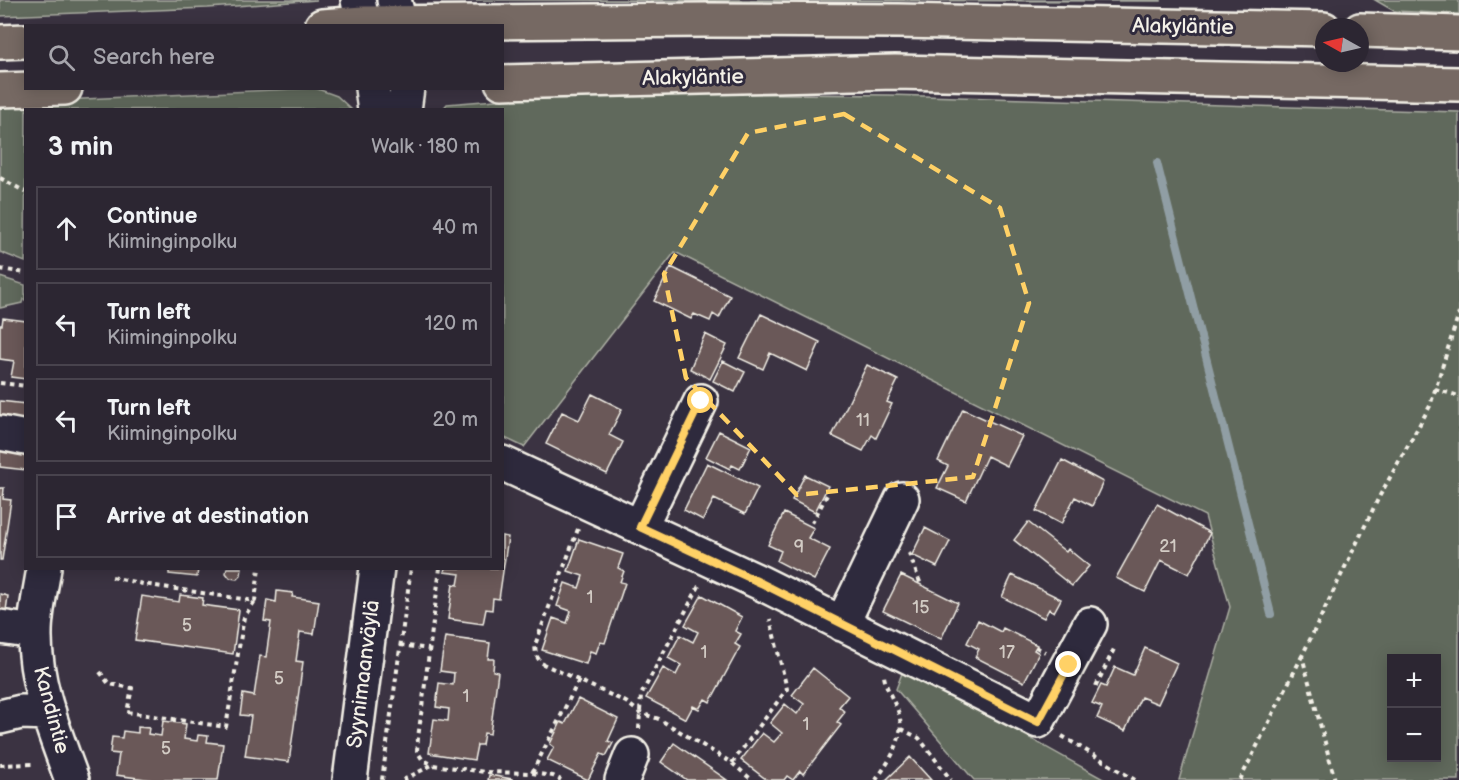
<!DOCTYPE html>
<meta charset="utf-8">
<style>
:root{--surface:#2c2632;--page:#38323e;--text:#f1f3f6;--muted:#a6a5ac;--line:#48434d}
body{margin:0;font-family:"Balsamiq Sans",sans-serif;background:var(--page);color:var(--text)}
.controls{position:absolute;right:18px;bottom:18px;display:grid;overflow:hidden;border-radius:0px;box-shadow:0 3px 15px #0003}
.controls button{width:54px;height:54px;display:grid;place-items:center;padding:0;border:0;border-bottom:2px solid var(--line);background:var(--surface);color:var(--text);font:30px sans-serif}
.compass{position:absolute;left:1315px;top:18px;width:54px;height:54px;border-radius:50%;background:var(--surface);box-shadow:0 3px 15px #0003;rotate:278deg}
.stop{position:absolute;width:18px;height:18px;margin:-14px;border:4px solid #ffd166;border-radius:50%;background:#fff}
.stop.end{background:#ffd166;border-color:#fff;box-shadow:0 2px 6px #0008}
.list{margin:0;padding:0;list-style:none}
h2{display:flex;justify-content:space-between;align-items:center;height:78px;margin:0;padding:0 24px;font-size:26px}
h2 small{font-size:20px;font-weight:400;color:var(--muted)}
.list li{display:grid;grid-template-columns:39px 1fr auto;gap:18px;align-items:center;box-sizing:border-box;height:84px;margin:0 12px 12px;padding:0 12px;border:2px solid var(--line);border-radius:0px}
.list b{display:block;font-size:22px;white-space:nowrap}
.list p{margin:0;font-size:20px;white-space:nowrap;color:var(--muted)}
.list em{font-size:20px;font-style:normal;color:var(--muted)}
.icon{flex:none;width:33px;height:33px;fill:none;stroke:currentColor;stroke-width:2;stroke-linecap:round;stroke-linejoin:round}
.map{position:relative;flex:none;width:1459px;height:780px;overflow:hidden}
.search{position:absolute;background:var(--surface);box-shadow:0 3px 15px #0003;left:24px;top:24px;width:480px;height:66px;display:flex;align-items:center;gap:15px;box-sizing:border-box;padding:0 21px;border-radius:0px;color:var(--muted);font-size:22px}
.panel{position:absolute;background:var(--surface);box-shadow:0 3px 15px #0003;left:24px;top:108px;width:480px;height:462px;border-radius:0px}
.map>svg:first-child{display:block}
.green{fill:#61695c;stroke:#aaada2;stroke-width:1.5;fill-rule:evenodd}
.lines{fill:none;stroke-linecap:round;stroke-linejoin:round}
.stream{stroke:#909ea4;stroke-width:8}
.building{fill:#6a5958;stroke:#f4f1e8;stroke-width:1.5}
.minor-casing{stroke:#f4f1e8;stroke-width:38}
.major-casing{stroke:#f4f1e8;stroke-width:38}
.path{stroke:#f4f1e8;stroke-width:4;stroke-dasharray:4.5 4.5;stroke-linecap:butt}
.minor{stroke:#2f2a3d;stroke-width:33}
.major{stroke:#766964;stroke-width:33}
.route{stroke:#ffd166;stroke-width:8}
.marked{fill:none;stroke:#ffd166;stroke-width:4.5;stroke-dasharray:12 8;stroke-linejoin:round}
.labels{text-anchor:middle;stroke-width:6;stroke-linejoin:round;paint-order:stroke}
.number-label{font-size:18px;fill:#d2cbc4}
.street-label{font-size:21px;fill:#f4f1e8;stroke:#2f2a3d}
</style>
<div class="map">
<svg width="1459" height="780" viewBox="0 0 1459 780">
<rect width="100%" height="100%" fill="#3b3342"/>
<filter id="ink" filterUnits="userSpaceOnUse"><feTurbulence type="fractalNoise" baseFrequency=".0167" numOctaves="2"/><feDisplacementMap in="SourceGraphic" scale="12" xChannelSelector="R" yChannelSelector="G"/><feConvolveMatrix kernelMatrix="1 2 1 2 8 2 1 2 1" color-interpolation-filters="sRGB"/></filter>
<g filter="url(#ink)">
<path class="green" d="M0,0H317L208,8L0,16Z
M442,0H1161V1Z
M1375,0H1459V14L1394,11Z
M315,88L337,96L351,109L26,110L25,262L0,252V103Z
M593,92L889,95L1459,112V780H1179L1230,607L1205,516L675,252L524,447L503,437L502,110H442L447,104ZM1392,658H1436V758H1392Z
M0,277L25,285V300L23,299L22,303L0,308Z
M904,668L1105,780H974L896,689Z"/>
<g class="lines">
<path class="stream" d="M1157,163L1271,614"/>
</g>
<path class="building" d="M671,267L730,296L719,318L713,314L710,321L694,314L691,319L654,301Z
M761,314L820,342L807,371L770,353L763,369L739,358Z
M3,318L26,321V379L11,377L14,361L0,359V325H2Z
M705,334L727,345L710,379L690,369Z
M723,361L745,372L735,392L713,381Z
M867,365L898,380L887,402L892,404L876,438L872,435L863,451L832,436Z
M592,394L622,409L609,435L623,442L607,474L546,444L562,412L579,420Z
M0,401L26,404V426L0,422Z
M963,409L1022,436L1007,466L987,456L966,501L937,488L948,466L938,461Z
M719,431L751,447L740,469L732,465L730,469L706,457Z
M0,445L26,448V470L0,467Z
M1062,460L1103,482L1092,506L1075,497L1061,524L1036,511Z
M707,463L758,488L745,514L714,499L703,520L684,510Z
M805,475L828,486L815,512L792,500Z
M0,488H4L3,499L11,500L2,560H0Z
M1157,504L1210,533L1189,574L1161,560L1145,592L1116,578Z
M784,513L814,528L808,538L830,549L814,580L777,561L781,551L768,545Z
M1028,522L1066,552L1068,549L1089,566L1072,586L1014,540Z
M925,528L950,541L937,567L912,555Z
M502,536L508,537L499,599L493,598L492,610L486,609L483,624L448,619L453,584L458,585L460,574L444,572L445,568H502Z
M579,539L623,554L618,568L624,571L620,582L625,583L605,643L600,642L596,653L590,651L586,664L542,650L553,618L567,623L571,611L557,606L565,583L579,588L583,576L568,571Z
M169,568H198L197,577L169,574Z
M227,568H242L241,575L237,579L230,578L226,573Z
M901,575L958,603L941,639L883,611Z
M1012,575L1061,599L1054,612L1049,609L1044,618L1002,597Z
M277,591L293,593L292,597L319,601L314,634L300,632L296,661L303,662L289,762L245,756L251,716L240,715L243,694L254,696L260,656L266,657L271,622L264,621L267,600L276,602Z
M0,594L8,596L5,618L0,617Z
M180,595L203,598L202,605L239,610L233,654L135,640L142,596L179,602Z
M702,595L742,617L735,631L741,634L735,644L740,647L710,702L705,699L699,709L693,706L686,719L646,698L663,668L676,675L681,665L668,658L680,635L693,642L698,632L685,625Z
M978,620L1001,632L1003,628L1037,645L1034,650L1039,653L1024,682L975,657L979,649L967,643Z
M445,637L490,643L488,659H494L493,671L498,672L490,734L484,733L482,745H477L474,760L429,753L434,719L448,721L449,709L436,707L439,683L453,685L454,673L440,671Z
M1145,648L1177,663L1158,704L1141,697L1125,731L1097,718L1102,707L1092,703L1101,685L1106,687L1115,667L1133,675Z
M813,668L848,696L839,707L845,712L837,722L841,725L803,774L800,771L793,780L787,776L784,780H767L741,760L762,733L774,742L782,733L770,723L785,704L797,714L804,704L792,695Z
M578,699L618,719L608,741L613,743L606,756L601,754L588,780L547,760L554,747L550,744L561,722L565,724Z
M163,721L186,724L184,739L197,741L198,735L208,736L207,742L223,744L218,780H153L116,775L119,754L110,753L112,737L122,738L123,731L138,733V727L149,728L148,734L161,736Z
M674,743L727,780H687L661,762Z
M910,757L931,780H886Z
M489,775L512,779V780H488Z"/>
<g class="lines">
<g class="minor-casing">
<path id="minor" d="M358,0L363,26
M394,0L401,26
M372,88L375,110
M404,110L407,88
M0,433L26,438
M502,463L761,583L1038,721L1090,624
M640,527L701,401
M44,568C41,589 35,612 35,633C34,684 55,733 72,780
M842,624L902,499
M0,627L35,632
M0,717L21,712L49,713
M350,780L377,568
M622,780L632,755"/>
</g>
<g class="major-casing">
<path id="major" d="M322,26L363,23L707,20L898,21L1324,29
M1360,30L1459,33
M0,42L26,41
M502,82L895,72L1459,84
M0,90L65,88"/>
</g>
<path class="path" d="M0,178L26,192
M0,269L26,273
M0,383L26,386
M1435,389L1459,396
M812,523L828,493
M578,529L535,645L536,655L541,663L626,702L640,713L659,719L732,763L752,780
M909,553L921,585
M440,568L418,738L417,751L422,759L433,765L485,772L532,773L553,776L561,780
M112,577L143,584L255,601L259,568
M400,645L429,649
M1036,647L1045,652
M100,672L109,684L132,688L127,712L226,727L244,617L255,601
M1096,686L1114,649
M639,729L641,695L699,586
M901,729L919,738L951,780
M1062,736L1135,780
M732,763L787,689L770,619
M0,765L35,764
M532,773L579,680
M382,780L411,568
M403,780L432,765
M876,780C890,760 907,736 898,711C893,699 886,689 884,676
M1240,780L1302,656
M1335,780L1302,656L1379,497L1430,406L1459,313"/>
<use href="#minor" class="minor"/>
<use href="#major" class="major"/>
</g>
</g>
<g class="lines" filter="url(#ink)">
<path class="route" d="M701,401L640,527L761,583L1038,722L1069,665"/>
</g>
<path class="marked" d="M844,114L1000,208L1029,303L973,477L797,495L686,378L664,274L748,133Z"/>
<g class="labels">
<g class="number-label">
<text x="863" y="426">11</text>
<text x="1168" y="552">21</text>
<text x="799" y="553">9</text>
<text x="590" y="603">1</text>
<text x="921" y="613">15</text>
<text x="187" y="631">5</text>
<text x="704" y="658">1</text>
<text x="1007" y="658">17</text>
<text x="279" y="684">5</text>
<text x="466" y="702">1</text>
<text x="806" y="730">1</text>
<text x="166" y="754">5</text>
</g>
<g class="street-label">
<text transform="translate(1183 26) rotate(1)" y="7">Alakyläntie</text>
<text transform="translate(693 77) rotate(-1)" y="7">Alakyläntie</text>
<text transform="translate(363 674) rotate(-83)" y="7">Syynimaanväylä</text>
<text transform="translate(52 710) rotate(75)" y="7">Kandintie</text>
</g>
</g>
</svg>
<div class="controls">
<button>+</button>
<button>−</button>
</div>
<svg class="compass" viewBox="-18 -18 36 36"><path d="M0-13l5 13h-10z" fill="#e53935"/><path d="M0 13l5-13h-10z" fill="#a6a5ac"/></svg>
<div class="stop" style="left:701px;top:401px"></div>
<div class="stop end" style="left:1069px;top:665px"></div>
<div class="search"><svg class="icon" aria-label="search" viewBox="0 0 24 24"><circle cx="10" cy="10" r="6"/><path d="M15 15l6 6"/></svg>Search here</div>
<section class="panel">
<h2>3 min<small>Walk · 180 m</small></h2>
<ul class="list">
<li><svg class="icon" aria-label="ahead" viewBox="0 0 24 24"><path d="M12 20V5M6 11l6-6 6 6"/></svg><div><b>Continue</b><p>Kiiminginpolku</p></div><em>40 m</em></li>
<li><svg class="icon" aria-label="left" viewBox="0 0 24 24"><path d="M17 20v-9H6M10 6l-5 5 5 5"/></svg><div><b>Turn left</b><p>Kiiminginpolku</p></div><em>120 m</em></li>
<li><svg class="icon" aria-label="left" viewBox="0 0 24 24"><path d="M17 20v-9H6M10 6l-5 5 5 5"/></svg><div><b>Turn left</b><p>Kiiminginpolku</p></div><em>20 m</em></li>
<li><svg class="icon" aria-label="arrive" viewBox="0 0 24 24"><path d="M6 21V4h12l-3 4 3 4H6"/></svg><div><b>Arrive at destination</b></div></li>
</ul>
</section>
</div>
